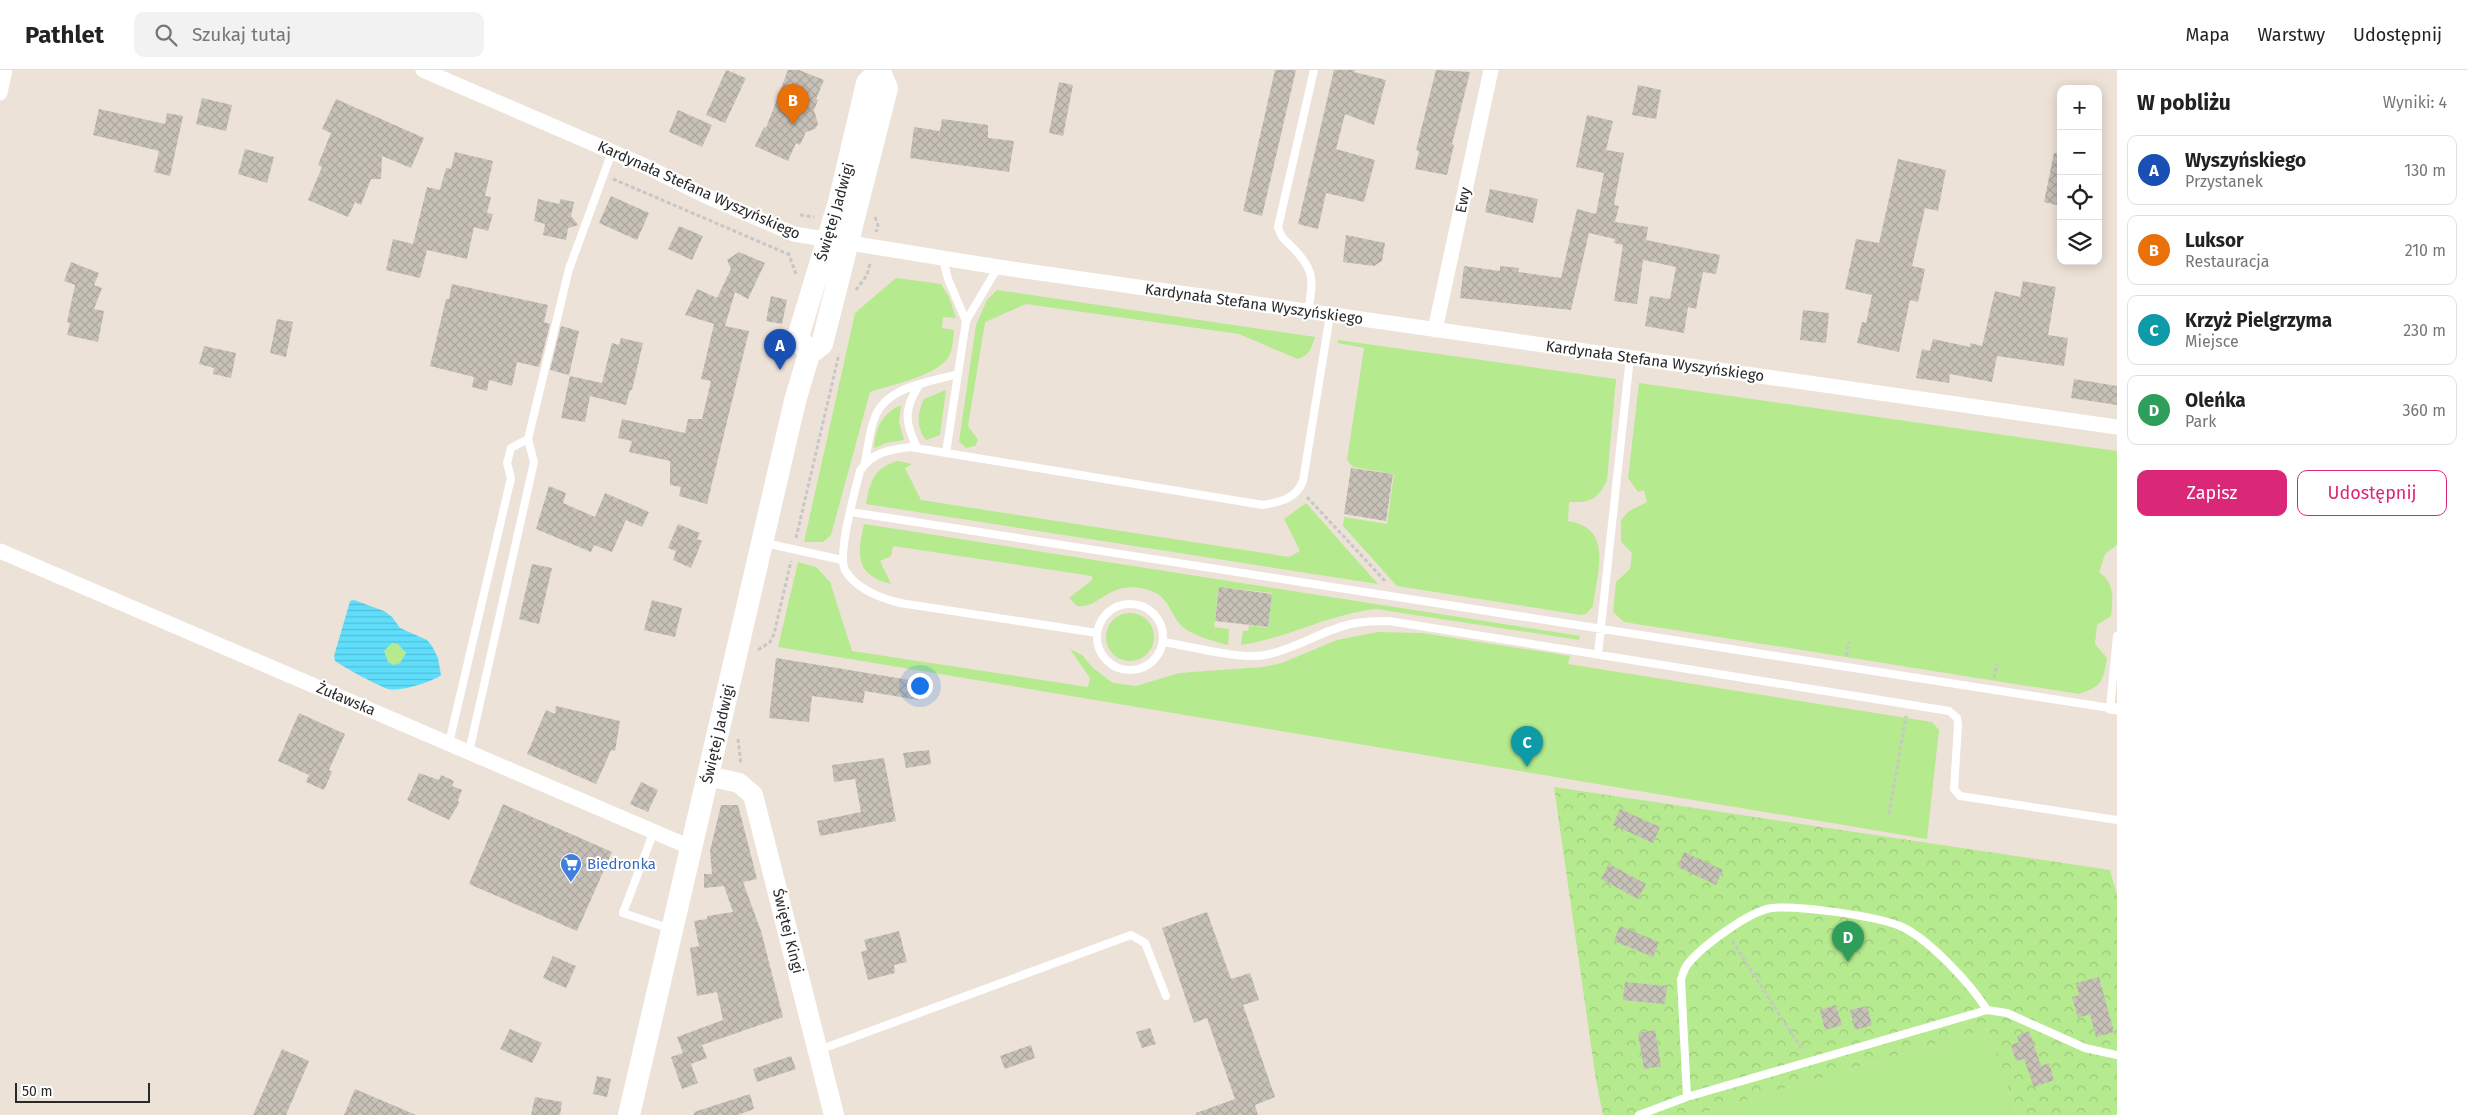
<!DOCTYPE html>
<html lang="pl">
<meta charset="utf-8">
<style>
:root{--surface:#fff;--page:#f2f2f2;--text:#222;--muted:#767676;--line:#e0e0e0;--accent:#db2777}
body{margin:0;font-family:"Fira Sans",sans-serif;background:var(--page);color:var(--text)}
.controls{position:absolute;right:15px;top:15px;display:grid;overflow:hidden;border-radius:10px;box-shadow:0 2px 12px #0003}
.controls button{width:45px;height:45px;display:grid;place-items:center;padding:0;border:0;border-bottom:1px solid var(--line);background:var(--surface);color:var(--text);font:25px sans-serif}
.scale{position:absolute;left:15px;bottom:12px;width:135px;box-sizing:border-box;padding-left:5px;border:2px solid #292929;border-top:0;font-size:14px;line-height:18px;white-space:nowrap;color:#292929;-webkit-text-stroke:4px #fff;paint-order:stroke}
.you{position:absolute;left:919px;top:615px;width:18px;height:18px;margin:-12px;border:4px solid #fff;border-radius:50%;background:#1a73e8;box-shadow:0 0 0 8px #1a73e833}
.badge{display:grid;place-items:center;width:32px;height:32px;border-radius:50%;background:var(--accent);color:#fff;font-size:16px;font-weight:700}
.pin{position:absolute;translate:-50% -41px;filter:drop-shadow(0 1px 2px #0008)}
.pin::after{content:'';position:absolute;top:26px;width:18px;height:15px;background:inherit;clip-path:polygon(0 0,100% 0,50% 100%)}
.list{margin:0;padding:0;list-style:none}
h2{display:flex;justify-content:space-between;align-items:center;height:65px;margin:0;padding:0 20px;font-size:21px}
h2 small{font-size:16px;font-weight:400;color:var(--muted)}
.list li{display:grid;grid-template-columns:32px 1fr auto;gap:15px;align-items:center;box-sizing:border-box;height:70px;margin:0 10px 10px;padding:0 10px;border:1px solid var(--line);border-radius:10px}
.list b{display:block;font-size:19px;white-space:nowrap}
.list p{margin:0;font-size:16px;white-space:nowrap;color:var(--muted)}
.list em{font-size:16px;font-style:normal;color:var(--muted)}
.actions{display:flex;gap:10px;padding:15px 20px}
.actions a{flex:1;padding:11px 0;border:1px solid var(--accent);border-radius:10px;text-align:center;font-size:18px;color:var(--accent)}
.actions .main{background:var(--accent);color:#fff}
.icon{flex:none;width:28px;height:28px;fill:none;stroke:currentColor;stroke-width:2;stroke-linecap:round;stroke-linejoin:round}
.map{position:relative;flex:none;width:2117px;height:1045px;overflow:hidden}
header{display:flex;align-items:center;gap:30px;box-sizing:border-box;height:70px;padding:0 25px;background:var(--surface);border-bottom:1px solid var(--line)}
header strong{font-size:24px}
nav{display:flex;gap:28px;margin-inline-start:auto;font-size:18px}
.search{width:350px;height:45px;background:var(--page);display:flex;align-items:center;gap:12px;box-sizing:border-box;padding:0 18px;border-radius:10px;color:var(--muted);font-size:19px}
main{display:flex}
aside{flex:1;background:var(--surface)}
.map>svg:first-child{display:block}
.grass{fill:#b5ea8e}
.forest{fill:url(#forest-crowns)}
.water{fill:url(#water-rules);fill-rule:evenodd}
.building{fill:url(#building-cross-hatch)}
.lines{fill:none;stroke-linecap:round;stroke-linejoin:round}
.path{stroke:#c7c7c7;stroke-width:3;stroke-dasharray:4 2.5;stroke-linecap:butt}
.service{stroke:#fff;stroke-width:8}
.pedestrian{stroke:#fff;stroke-width:11}
.minor{stroke:#fff;stroke-width:15}
.tertiary{stroke:#fff;stroke-width:20}
.secondary{stroke:#fff;stroke-width:22}
.labels{text-anchor:middle;stroke-width:4;stroke-linejoin:round;paint-order:stroke}
.street-label{font-size:15px;fill:#292929;stroke:#fff}
.shop-label{font-size:15px;fill:#366cbe;stroke:#fff;text-anchor:start}
</style>
<header>
<strong>Pathlet</strong>
<div class="search"><svg class="icon" aria-label="search" viewBox="0 0 24 24"><circle cx="10" cy="10" r="6"/><path d="M15 15l6 6"/></svg>Szukaj tutaj</div>
<nav><a>Mapa</a><a>Warstwy</a><a>Udostępnij</a></nav>
</header>
<main>
<div class="map">
<svg width="2117" height="1045" viewBox="0 0 2117 1045">
<defs>
<pattern id="forest-crowns" width="20" height="18" patternUnits="userSpaceOnUse" patternTransform="scale(1.25)"><rect width="20" height="18" fill="#b5ea8e"/><path d="M2 6a3 3 0 1 1 6 0M12 15a3 3 0 1 1 6 0" fill="none" stroke="#9cc97a"/></pattern>
<pattern id="water-rules" width="6" height="5" patternUnits="userSpaceOnUse" patternTransform="scale(1.25)"><rect width="6" height="5" fill="#5fdefb"/><path d="M0 2.5h6" fill="none" stroke="#53bed7"/></pattern>
<pattern id="building-cross-hatch" width="8" height="8" patternUnits="userSpaceOnUse" patternTransform="scale(1.25)"><rect width="8" height="8" fill="#c7c1b8"/><path d="M0 0l8 8M0 8l8-8" fill="none" stroke="#aba69e"/></pattern>
</defs>
<rect width="100%" height="100%" fill="#ede2d8"/>
<path class="grass" d="M896,208L941,214L949,227L956,248L943,247L942,258L954,260C953,268 953,277 950,284C942,305 890,315 870,322L831,465L823,472H804L855,243Z
M997,220L1315,267C1312,278 1309,285 1298,289L1239,264L1026,234L985,252L968,356L978,370L975,376L966,378L959,371L976,255L987,230Z
M1338,270L1616,309L1607,410C1598,430 1589,433 1569,432L1568,451C1614,458 1597,501 1593,536L1586,544L1581,545L1397,516L1343,456L1344,447L1387,454L1394,404L1353,397L1347,390L1364,278L1338,273Z
M1639,313L2117,381V475L2105,484L2099,502C2115,514 2113,527 2111,546L2097,555L2095,574L2107,588C2103,612 2102,616 2079,624L1624,552L1613,542L1616,512L1630,499L1632,483L1621,472V450L1629,441L1647,432L1644,420L1638,422L1628,408Z
M946,320L940,365L926,370C916,357 917,343 924,329Z
M901,335L899,352L904,370L886,373L874,378C876,358 881,344 901,335Z
M898,391L912,394L905,398L921,430L1289,487L1300,481L1284,449L1306,433L1378,514L866,434C870,412 874,397 898,391Z
M864,454L1580,566L1579,570L1376,539C1329,544 1288,568 1241,575L1243,561H1248L1249,555L1268,558L1272,523L1219,517L1214,557L1229,559L1228,575C1216,572 1186,564 1179,553C1168,538 1167,524 1145,519C1108,510 1100,539 1077,536L1069,528L1092,510V506L893,476L891,486L880,491L891,514C855,505 857,485 864,454Z
M798,492L816,497L830,512L852,581L1088,617L1090,608L1070,579L1082,585L1093,598L1113,613L1136,616L1179,603L1263,597L1282,593L1337,570L1378,562L1422,563L1570,586L1568,594L1932,652L1939,660L1927,769L778,577Z
M1106 567a24 24 0 1 1 48 0a24 24 0 1 1-48 0Z
M383 584a11 11 0 1 1 22 0a11 11 0 1 1-22 0Z
M1988,959L2017,1045H1695Z"/>
<path class="forest" d="M1554,717L2110,800L2117,825V1045H2017L1988,959L1695,1045H1603L1596,1010Z"/>
<path class="water" d="M354,530L384,541L392,547L400,558L427,570L432,576L438,588L441,605C433,612 399,622 388,619C379,616 343,597 335,591L334,586L349,535L350,531ZM392,573L398,574L406,583L400,593L394,595L388,592L384,581Z"/>
<path class="building" d="M726,0L746,8L725,53L706,45Z
M788,0H799L824,10L816,29L818,30L814,40L818,54L815,59L806,62L800,75L796,73L788,91L755,76L764,57L766,58Z
M1275,0H1296L1262,146L1243,141Z
M1334,0H1355L1354,2L1386,10L1374,55L1345,44L1336,79L1375,90L1364,132L1326,123L1318,159L1298,154Z
M1436,0L1470,2L1452,74L1454,75L1447,105L1415,99L1419,81L1416,80Z
M1059,12L1073,15L1063,66L1049,63Z
M1638,15L1661,20L1656,49L1632,45Z
M202,28L232,35L226,61L196,54Z
M336,29L424,68L411,98L382,86L381,109H371L361,135L355,132L348,147L308,130L322,97L318,95L331,63L322,59Z
M99,39L165,54L167,43L183,46L170,106L154,102L159,81L93,65Z
M678,40L712,55L702,77L669,62Z
M1587,45L1613,51L1606,80L1624,83L1614,135L1619,136L1615,152L1648,157L1646,170L1720,185L1716,204L1703,202L1696,239L1688,237L1684,263L1645,256L1650,226L1670,229L1676,197L1643,190L1637,234L1614,231L1623,175L1614,173L1615,169L1589,163L1571,240L1460,228L1464,196L1500,201V196L1519,198L1518,202L1561,208L1577,139L1596,144L1604,103L1576,97Z
M942,49L988,55V68L1014,71L1009,102L910,88L914,57L940,61Z
M245,79L274,87L267,113L238,104Z
M455,82L493,91L485,126L491,127L487,143L493,144L488,161L474,157L467,189L427,180L420,208L386,200L393,169L413,174L427,117L440,120L446,98L451,99Z
M2054,83L2061,84V136L2044,132Z
M1898,89L1946,100L1938,141L1925,138L1912,196L1925,199L1918,232L1910,230L1899,282L1857,273L1862,252L1866,253L1872,225L1845,219L1856,169L1879,173Z
M1490,119L1538,129L1533,153L1485,142Z
M611,126L649,143L637,170L599,153Z
M538,129L559,134L561,129L574,132L571,146L578,155L568,158L566,170L543,165L545,154L534,151Z
M679,156L703,166L692,190L668,179Z
M1346,165L1385,173L1382,191L1374,196L1343,192Z
M739,182L765,193L748,229L735,222L725,256L749,261L707,434L679,426L681,417L670,415V391L629,382L632,371L618,368L622,349L685,363L688,349H702L711,311L701,309L714,254L685,245L697,219L717,228L731,199L727,190Z
M71,192L99,203L94,215L102,218L94,239L104,241L98,272L67,265L70,253L67,252L75,215L64,211Z
M2023,211L2056,217L2048,265L2068,268L2064,296L1997,286L1992,312L1950,304L1949,313L1916,308L1922,279L1930,281L1933,269L1970,277V273L1982,276L1995,221L2020,227Z
M452,214L548,235L544,252L550,254L539,297L517,292L512,316L489,310L487,321L472,317L474,307L430,296L446,229H449Z
M771,226L787,230L782,254L766,251Z
M1803,240L1829,243L1826,273L1800,270Z
M277,249L293,252L286,287L270,283Z
M561,256L579,261L569,305L550,300Z
M621,268L643,273L632,320H630L626,335L590,326L585,352L561,348L570,306L602,313L612,273L619,275Z
M204,276L236,283L231,308L213,304L214,298L199,294Z
M2074,309L2117,316V335L2071,328Z
M1351,398L1393,404L1386,451L1344,444Z
M549,416L566,423L563,433L595,447L605,423L649,442L642,457L626,450L612,482L594,475L591,482L536,459Z
M678,454L700,463L697,469L702,471L691,498L673,490L676,481L668,478Z
M532,494L552,498L539,554L519,549Z
M1219,517L1272,524L1268,557L1215,551Z
M652,530L682,538L675,567L644,560Z
M776,588L922,612L918,630L865,621L863,633L812,626L809,652L769,648Z
M556,636L620,651L615,681L611,680L596,714L527,684L546,640L555,644Z
M299,643L345,664L329,700L332,702L324,720L306,712L309,705L278,691Z
M929,680L931,694L906,698L903,683Z
M884,688L896,751L820,766L817,751L861,742L855,709L834,712L832,695Z
M419,703L439,710L441,705L454,711L452,716L462,720L458,730L459,733L449,750L407,730Z
M641,712L658,720L648,742L630,734Z
M503,734L612,782L577,861L469,814Z
M721,735H738L757,809L743,812L761,861L783,947L702,975L707,988L691,994L698,1013L682,1019L671,987L683,983L677,967L723,950L717,922L697,926L690,878L699,876L694,851L707,849V846L733,842L724,816L704,818V804H712L710,781Z
M1620,739L1660,757L1653,773L1613,755Z
M1684,782L1723,800L1716,815L1678,797Z
M1609,794L1646,814L1638,829L1601,809Z
M1207,842L1231,909L1250,903L1259,930L1243,935L1275,1027L1255,1035L1258,1045H1196V1043L1235,1029L1207,948L1194,953L1162,858Z
M1620,856L1659,872L1653,887L1614,871Z
M899,861L907,892L894,895L895,903L868,910L861,882L867,880L864,870Z
M553,886L576,896L566,918L543,908Z
M2099,907L2114,962L2096,967L2090,944L2078,948L2072,927L2079,925L2076,913Z
M1625,912L1667,916L1665,934L1623,930Z
M1836,935L1842,955L1825,960L1820,940Z
M1867,936L1872,955L1855,960L1850,940Z
M1150,958L1156,974L1142,978L1136,962Z
M510,959L542,973L532,993L500,979Z
M1655,960L1661,996L1644,999L1638,963Z
M2029,961L2041,996L2049,993L2054,1010L2034,1017L2024,989L2016,991L2011,975L2019,972L2017,966Z
M1031,975L1035,988L1005,999L1000,986Z
M282,979L309,991L286,1045H253Z
M791,986L796,999L757,1012L753,999Z
M597,1006L611,1009L607,1027L593,1024Z
M355,1019L416,1045H344Z
M750,1024L754,1039L738,1045H694V1042Z
M535,1027L562,1032L560,1045H531Z"/>
<g class="lines">
<path class="path" d="M613,109L788,184
M800,145L814,147
M875,147L878,155L876,162
M788,182L796,204
M856,220L867,205L870,193
M1307,427L1386,512
M796,468L839,284
M758,580L770,572L774,564L791,491
M1846,586L1849,572
M1994,608L1997,594
M738,669L741,695
M1889,744L1906,646
M1732,871L1803,981"/>
<path class="service" d="M943,189L948,209L966,251
M1308,242C1313,212 1316,201 1293,178C1285,170 1281,168 1278,157L1314,0
M917,378C905,352 903,340 919,315
M946,383L966,251L998,197
M865,392C868,378 869,361 875,347C887,316 930,312 958,304
M851,442L2110,638L2117,566
M765,473L842,490
M1097 567a33 33 0 1 1 66 0a33 33 0 1 1-66 0Z
M1097,563L900,533C880,528 856,519 845,500C837,484 855,421 860,401C872,382 889,380 910,377L1263,435C1280,432 1296,429 1303,411L1330,245
M1163,572C1190,576 1240,590 1265,585C1294,580 1319,562 1347,555C1361,551 1375,551 1389,551L1949,641L1957,648L1958,655L1954,719L1960,726L2117,750
M1598,584L1630,287
M449,673L511,408L507,393L511,378L528,369L569,199L612,82
M469,682L534,392L528,369
M654,761L623,843L671,859
M819,980L1131,865L1145,873L1166,926
M1687,1027L1681,909C1683,904 1684,899 1687,895C1701,877 1749,841 1772,838C1797,835 1876,846 1900,856C1928,868 1971,914 1987,940
M1639,1045L1687,1027L1987,940L2007,943L2085,978L2117,985"/>
<path class="pedestrian" d="M2110,638L2117,639"/>
<path class="minor" d="M423,0L645,96L706,126L794,164L998,197L2117,357
M0,23L5,0
M1435,260L1491,0
M0,481L692,778"/>
<path class="tertiary" d="M708,706L739,713L753,725L834,1045"/>
<path class="secondary" d="M809,284L798,267L839,132L867,13L880,0
M629,1045L795,331L809,284L822,274L887,18L880,2"/>
</g>
<defs>
<g id="supermarket-pin" transform="scale(1.125)"><path d="M0 17L-7.5 6A9.5 9.5 0 1 1 7.5 6Z" fill="#3f7fe0" stroke="#fff"/><path d="M-6-5.5h2.5l.6 2H6L4.5 2H-2.5L-4.4-4H-6ZM-1.5 3.2a1.3 1.3 0 1 0 .1 0ZM3 3.2a1.3 1.3 0 1 0 .1 0Z" fill="#fff"/></g>
</defs>
<g fill-rule="evenodd">
<use href="#supermarket-pin" x="571" y="794"/>
</g>
<g class="labels">
<g class="street-label">
<text transform="translate(699 120) rotate(24)" y="5">Kardynała Stefana Wyszyńskiego</text>
<text transform="translate(1463 130) rotate(-78)" y="5">Ewy</text>
<text transform="translate(835 142) rotate(-74)" y="5">Świętej Jadwigi</text>
<text transform="translate(1254 234) rotate(8)" y="5">Kardynała Stefana Wyszyńskiego</text>
<text transform="translate(1655 291) rotate(8)" y="5">Kardynała Stefana Wyszyńskiego</text>
<text transform="translate(346 629) rotate(23)" y="5">Żuławska</text>
<text transform="translate(718 664) rotate(-77)" y="5">Świętej Jadwigi</text>
<text transform="translate(788 861) rotate(76)" y="5">Świętej Kingi</text>
</g>
<g class="shop-label">
<text x="587" y="799">Biedronka</text>
</g>
</g>
</svg>
<div class="controls">
<button>+</button>
<button>−</button>
<button><svg class="icon" aria-label="locate" viewBox="0 0 24 24"><circle cx="12" cy="12" r="6"/><path d="M12 2v4M12 18v4M2 12h4M18 12h4"/></svg></button>
<button><svg class="icon" aria-label="layers" viewBox="0 0 24 24"><path d="M12 4l9 5-9 5-9-5zM3 14l9 5 9-5"/></svg></button>
</div>
<div class="scale">50 m</div>
<div class="you"></div>
<div class="pin badge" style="left:780px;top:300px;background:#1a4fb4">A</div>
<div class="pin badge" style="left:793px;top:55px;background:#e8710a">B</div>
<div class="pin badge" style="left:1527px;top:697px;background:#0f9aa8">C</div>
<div class="pin badge" style="left:1848px;top:892px;background:#2e9e5b">D</div>
</div>
<aside>
<h2>W pobliżu<small>Wyniki: 4</small></h2>
<ul class="list">
<li><span class="badge" style="background:#1a4fb4">A</span><div><b>Wyszyńskiego</b><p>Przystanek</p></div><em>130 m</em></li>
<li><span class="badge" style="background:#e8710a">B</span><div><b>Luksor</b><p>Restauracja</p></div><em>210 m</em></li>
<li><span class="badge" style="background:#0f9aa8">C</span><div><b>Krzyż Pielgrzyma</b><p>Miejsce</p></div><em>230 m</em></li>
<li><span class="badge" style="background:#2e9e5b">D</span><div><b>Oleńka</b><p>Park</p></div><em>360 m</em></li>
</ul>
<div class="actions"><a class="main">Zapisz</a><a>Udostępnij</a></div>
</aside>
</main>
